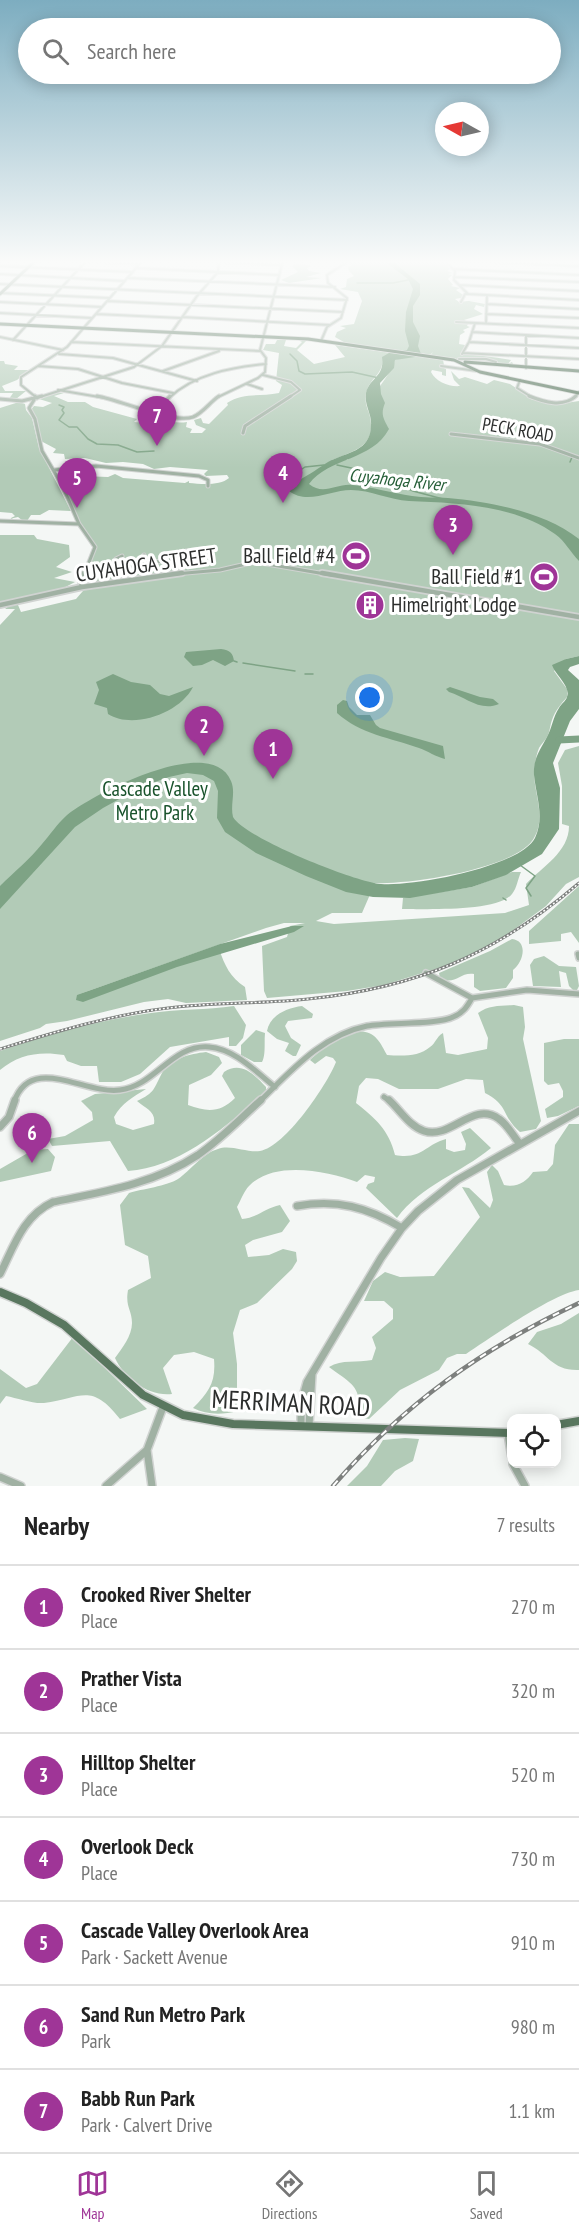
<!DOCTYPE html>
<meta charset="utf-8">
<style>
:root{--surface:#fff;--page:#f6f6f6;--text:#222;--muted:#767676;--line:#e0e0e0;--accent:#9f3597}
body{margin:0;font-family:"PT Sans Narrow",sans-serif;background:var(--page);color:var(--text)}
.controls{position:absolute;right:18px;bottom:18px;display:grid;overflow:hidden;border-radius:12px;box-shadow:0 3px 15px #0003}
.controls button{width:54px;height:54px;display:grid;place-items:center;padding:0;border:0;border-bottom:2px solid var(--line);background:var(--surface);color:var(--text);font:30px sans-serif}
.compass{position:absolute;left:435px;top:102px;width:54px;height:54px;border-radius:50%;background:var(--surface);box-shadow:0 3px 15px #0003;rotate:278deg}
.you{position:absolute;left:370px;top:698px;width:21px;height:21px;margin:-15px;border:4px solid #fff;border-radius:50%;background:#1a73e8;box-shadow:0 0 0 9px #1a73e833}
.badge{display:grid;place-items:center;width:39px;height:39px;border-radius:50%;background:var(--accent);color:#fff;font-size:20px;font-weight:700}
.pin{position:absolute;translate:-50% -50px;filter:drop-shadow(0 2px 3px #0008)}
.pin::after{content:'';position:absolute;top:32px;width:21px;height:18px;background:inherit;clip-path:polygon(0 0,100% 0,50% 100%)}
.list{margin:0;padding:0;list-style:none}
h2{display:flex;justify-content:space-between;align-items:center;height:78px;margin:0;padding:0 24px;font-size:26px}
h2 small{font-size:20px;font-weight:400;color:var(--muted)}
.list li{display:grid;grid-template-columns:39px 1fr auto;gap:18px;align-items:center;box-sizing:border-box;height:84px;padding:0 24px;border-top:2px solid var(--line)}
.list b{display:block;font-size:22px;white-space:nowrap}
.list p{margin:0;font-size:20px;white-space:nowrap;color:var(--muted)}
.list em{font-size:20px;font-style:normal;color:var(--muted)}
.icon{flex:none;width:33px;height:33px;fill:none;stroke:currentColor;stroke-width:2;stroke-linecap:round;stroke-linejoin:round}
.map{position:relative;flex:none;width:579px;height:1486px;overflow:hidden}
.search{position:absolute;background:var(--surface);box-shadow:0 3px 15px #0003;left:18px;right:18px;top:18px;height:66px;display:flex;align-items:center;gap:15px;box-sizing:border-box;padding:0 21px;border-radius:33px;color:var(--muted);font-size:22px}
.sheet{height:666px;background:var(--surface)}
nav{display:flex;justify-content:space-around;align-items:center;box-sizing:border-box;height:84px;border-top:2px solid var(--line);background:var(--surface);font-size:16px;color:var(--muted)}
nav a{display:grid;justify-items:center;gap:3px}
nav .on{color:var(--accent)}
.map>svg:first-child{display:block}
.green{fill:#b2cbb7}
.water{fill:#7ea385}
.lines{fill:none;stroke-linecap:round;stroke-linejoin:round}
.stream{stroke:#7ea385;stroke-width:1.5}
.river{stroke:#7ea385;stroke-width:7}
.minor-far4-casing{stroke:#d0d3d1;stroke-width:4}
.minor-far3-casing{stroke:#d0d3d1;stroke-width:5}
.minor-far2-casing{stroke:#d0d3d1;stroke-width:8}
.minor-far1-casing{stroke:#d0d3d1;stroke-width:8}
.minor-casing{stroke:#d0d3d1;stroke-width:10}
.major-far1-casing{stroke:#d0d3d1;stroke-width:4.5}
.major-casing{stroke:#d0d3d1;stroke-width:11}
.minor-far4{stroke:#a0b1a3;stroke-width:2}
.minor-far3{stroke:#a0b1a3;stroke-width:3}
.minor-far2{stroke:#a0b1a3;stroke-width:4.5}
.minor-far1{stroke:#a0b1a3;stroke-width:5}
.minor{stroke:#a0b1a3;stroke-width:7}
.major-far1{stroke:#59775f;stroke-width:3}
.major{stroke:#59775f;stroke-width:8}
.rail-far1-casing{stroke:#7d807e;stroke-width:3}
.rail-casing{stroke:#7d807e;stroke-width:4.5}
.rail-far1{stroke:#fff;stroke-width:1.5;stroke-dasharray:2;stroke-linecap:butt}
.rail{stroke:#fff;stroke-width:2;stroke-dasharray:7;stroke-linecap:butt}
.labels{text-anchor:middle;stroke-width:6;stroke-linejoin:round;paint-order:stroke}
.far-street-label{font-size:18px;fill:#2c2e2d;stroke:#fff}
.far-water-label{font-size:18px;font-style:italic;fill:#255e37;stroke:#fff}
.poi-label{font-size:21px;fill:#2c2e2d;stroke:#fff;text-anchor:end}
.street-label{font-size:21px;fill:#2c2e2d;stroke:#fff}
.park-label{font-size:21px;fill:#19532c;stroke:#fff}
.near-street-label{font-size:26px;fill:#2c2e2d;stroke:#fff}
</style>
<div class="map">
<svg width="579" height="1486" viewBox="0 0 579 1486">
<rect width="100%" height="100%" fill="#f4f7f5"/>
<path class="green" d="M360,260H447L446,264L452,268L447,271L453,273L448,274L452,275L448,279L453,285L451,286L460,288L456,290L466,297L455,299L459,302L486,299L469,301L485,304L484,307L476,305L474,309L483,314L464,320L469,322L467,326L470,327L463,330L465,332L460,335L459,344L465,345L461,354C479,355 493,357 511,360L508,364L512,362L513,364H487L431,355L433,352L430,355L407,350L403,352L349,345L335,337L337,332L346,328L340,326L354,324L362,301L358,292L340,289L346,287L347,279L354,276L349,271L348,267L352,265L347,263L351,261L356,263Z
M297,263L312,266L307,268L309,271L321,273L306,277L322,278L289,283L281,280L298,272L292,266Z
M277,340H286L284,346L296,348L302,342L300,341H306L297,350L314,364L345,357L335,345L392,353L383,358C382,376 372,376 367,390C364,397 366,406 369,413C378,445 357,450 332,460H347L386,429L372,400C377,388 394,369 395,360C409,353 428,358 443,360L444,365L439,366L446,369V376L442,375V372L432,370L431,372C436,382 449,387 460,386L454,380L451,371L459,379L465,377L487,384L494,380L510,384L531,398L559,404L579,401V617L372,583L579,618V656L566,659L554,671L567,689V697C561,704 555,711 552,720C550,725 550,732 547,737C545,741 541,744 539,748C536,755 534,768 534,775C535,796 546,818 534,838C517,869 408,885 375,883L362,913H332L316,921L334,924L505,913L529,905L526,884C542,867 569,852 569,826L562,824V786L558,763L565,750L579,746V877L566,884L546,906L504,937L467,958L445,966L384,985L347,991L267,998L264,991L262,946L287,937L290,926L305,923H284L266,928L77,995L219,949C225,966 230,977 245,987L247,1000L186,1003L168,999L144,1002L67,1021L46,1024L40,1028L0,1041V625L15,609H5L10,605H18L21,612L76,599L89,584L86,582L80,583L96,547L79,524L56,475L108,477L115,474L123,478L185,483L189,481V483C201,484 220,486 229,478L227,475L206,476L204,474L208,470L170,467L154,469L143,464L123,462L106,463L85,458L65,459L64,454L53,453L56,449L39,440L36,425L30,411L34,406L43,407L52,403L39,399L53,393H64L54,396L68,402H85L93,407L137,419L134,422C144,423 150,423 158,421C166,420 176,424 187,422L186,427L192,429L190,433H202L206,429L196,425L194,420L201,418L203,423L209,424L228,405L227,403C243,392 260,397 279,393L282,385L276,381L279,353L263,350L266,344H275Z
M0,361H4L5,364L18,366L14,370H29L17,380L2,386L5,391H26L16,399H9L13,393H0Z
M19,402L25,404L26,410L32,418L39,448L71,511L49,510L40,515H31L27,521H23L18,517L9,519L15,516L12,513L0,512V408Z
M0,535H34L37,539L69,545L70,557L56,567L72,572L54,578L75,582L54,593L0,605Z
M512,872H521C518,878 517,888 512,894C498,912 426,909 402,909L403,898L472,887Z
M579,886V943L571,932L561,934V941L529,944V931Z
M512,939C529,941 523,963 513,970V978L506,988L480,991L474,987V974C459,972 457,985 440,979L439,973L490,951Z
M544,956L559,966L576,967L579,986L577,990H573L569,986L566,973L559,971L561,987L533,986L530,965L534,959Z
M514,1005L523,1007L525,1027L523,1039L541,1121L536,1129L520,1132C501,1116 510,1106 485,1093L483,1080L466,1079L438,1089H399L378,1079L366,1078L359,1086L356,1103C375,1118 389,1130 395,1155C422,1160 426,1144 446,1139V1149L454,1152L465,1150L466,1144L461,1132L470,1128L491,1148C461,1173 421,1185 397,1218L366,1188L368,1184L374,1182L375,1177L365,1175L357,1182C327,1171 274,1160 249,1186C244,1191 241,1200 237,1207L242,1219C257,1218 265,1208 280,1205L290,1221L282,1232L253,1240L245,1245L248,1257L269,1255L283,1249L296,1252L297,1261L292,1269L257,1303L240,1310L233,1333L237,1364V1411C223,1415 206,1415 193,1408C209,1392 216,1382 214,1359L194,1352L174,1355L163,1368L172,1394C149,1397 124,1378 115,1358C122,1348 132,1336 132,1323C132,1310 125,1307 128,1290L151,1278L148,1256L125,1245L120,1205L129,1193C142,1189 167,1186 178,1179C190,1171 203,1153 218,1149C230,1144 247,1153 260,1151C285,1147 327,1085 336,1062L333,1058L326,1056L315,1064L310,1060C324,1047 359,1018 377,1039C381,1043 384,1050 387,1055C401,1056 419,1057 430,1047C436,1043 436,1037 443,1033L446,1053L458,1055L487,1049L488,1038L478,1013C489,1005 500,1006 514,1005Z
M234,1006L246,1025L243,1038L236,1046H229V1037L170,1047L140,1074L121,1082H99L97,1066H81L67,1061L64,1055C40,1051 19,1054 0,1070V1051C49,1034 100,1020 151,1013C178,1009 207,1010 234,1006Z
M302,1006L313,1014L312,1018L288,1021L285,1026L291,1038L301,1045L296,1056H293L285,1051L289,1043L277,1039L267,1031C270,1015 287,1008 302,1006Z
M256,1030L265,1033C264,1042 266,1055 262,1062H254L241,1055V1045Z
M564,1039H579V1106L558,1116L547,1118L545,1109L563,1097V1091L559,1083L548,1085L544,1081V1043Z
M206,1052L219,1057L222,1063L211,1075L189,1085L188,1105C207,1112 220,1113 235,1098L222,1076L224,1072C241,1061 254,1074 266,1087V1091C228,1125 181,1167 128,1171L110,1141L52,1146L48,1139L65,1136L93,1120L92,1112L81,1101L95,1094L146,1089C133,1097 122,1103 114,1117L116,1124L133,1130L154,1124C156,1111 146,1109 137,1101C155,1093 154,1088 162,1073C171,1058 190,1054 206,1052Z
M569,1124H579V1290C554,1293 490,1338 466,1354H457L447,1358L439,1370L400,1390L369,1419L358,1417C362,1386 353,1385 329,1367C342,1359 357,1363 372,1360L376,1348L372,1337L393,1319V1309L384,1301H364L373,1281L385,1272L400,1277L434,1276L480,1217L462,1187L469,1188L490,1208L493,1200L487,1172L492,1165L498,1171L504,1185C517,1188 526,1182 533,1172L547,1171L553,1164L555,1145Z
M48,1149L55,1157L51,1171L0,1182V1169L33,1150Z
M579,1313V1370C552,1371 549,1354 528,1344L537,1332L561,1324Z
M73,1337L147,1409L120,1419C91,1382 82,1398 44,1403C33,1404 17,1398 6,1396L0,1404V1369L26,1388L37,1384Z
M405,1438L419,1439L413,1461L395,1471L381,1486H347L367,1466L383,1440Z"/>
<path class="water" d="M390,260H396L397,265L420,284V295L413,306V322L420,336L418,346L421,354L415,357L395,360L394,368L380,383L381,394L385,403C380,415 384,419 389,429C372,461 329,457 309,484C324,496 336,483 353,485C372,487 392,493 412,496C424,498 436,497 448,498C491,502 545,512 579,539V561C570,552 566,542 555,534C515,505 457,503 409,501C389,500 371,490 351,490C331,490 307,505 289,491L287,483C292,481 296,481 301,479C309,475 320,467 328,462C346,452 371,452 371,425C372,414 364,405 366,393C369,378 385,377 382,357L389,353L407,350L409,346L405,331L406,312L413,289L408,279L388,264Z
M221,649C230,650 233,653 234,661L225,666L213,660L202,665L193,666L184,657L186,652Z
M579,656V664L570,667L568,670L579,680V709L570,721L553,763L560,788L559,829L542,854L506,875L472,887L410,898L373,897L346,892L306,876L256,853L225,832L217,818L218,791L214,781L203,775L187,773L169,777L141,787L103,808L75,827L0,909V886C14,872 30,859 42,844C50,835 57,824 66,816C91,795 211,732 231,781C236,792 230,805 233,817C245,838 355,882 381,884C412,887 520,867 535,838C545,817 536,796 534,775C533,759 540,750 547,737C552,728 553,717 559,708C561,704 566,701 567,697C571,686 555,675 552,665L566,659Z
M113,674L131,682L150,685L160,694L169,696L193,687C180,713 133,730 108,714L107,708L94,704L99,690L96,682Z
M450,687L480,697L493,699L499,704C480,712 466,697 449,692L446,689Z
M343,700L347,701L349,707L357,715H370L376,725L380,728L443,746L445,759C436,757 428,751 419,748C391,738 360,734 337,713V705Z
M292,926H304L294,932L177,967L83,1002L76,1000L77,995L220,944Z"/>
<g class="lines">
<path class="stream" d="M357,283H393L408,280
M290,354L297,361L299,371L305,374L352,372L379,378
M59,405L64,407L62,410L64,413L59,420L69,427H77L88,439L97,444L118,445L137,452L154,451
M570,462L572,457
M337,465L375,473L413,491L443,499
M282,469L299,471L305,467L324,465
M234,661L237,662
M243,663L295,671
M305,674H313
M520,865L535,876L526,888L531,896
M503,898L506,900"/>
<path class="river" d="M559,740L579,739"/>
<g class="minor-far4-casing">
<path id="minor-far4" d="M63,260L140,264
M184,260L282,265
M448,260L579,266
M448,260V264L455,271L454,280L468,294
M0,266L133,272
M136,268L279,275
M454,269L579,275
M0,274L125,281
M454,277L579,282
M128,278L335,287
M0,284L347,300
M459,285L579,291
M0,293L110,298
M468,294L579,300
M107,301L343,312
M0,302L102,307
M461,302L465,294H468
M487,304L579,309
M0,313L92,318
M96,314L181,318
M486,314L579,318
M182,317L330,325
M456,322L579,328
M486,323L487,295
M472,332L579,338
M526,335V368
M0,337L63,350
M13,340L87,260
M321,341L327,327L341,318L347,298L328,283L327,275L350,260
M71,342L260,351
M469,342L579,348
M463,353L579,359
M59,354L113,358L197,381
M462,354L469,342L475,323
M459,359H486L496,362
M38,366L78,369L122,383L173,393
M441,366L477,371
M163,371L219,351
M263,375L291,382L300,390L288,398
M520,380L517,388L533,398
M247,384L262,389
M58,390L105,398
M37,398L21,385V377L67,347L143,260
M37,398L134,367L162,346L197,296L218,272L219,260
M169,398C194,374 233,367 266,364
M216,398L258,378L265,372L266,358L260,350L283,260
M574,398L579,392"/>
</g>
<g class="minor-far3-casing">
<path id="minor-far3" d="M35,396L37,398
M97,396C121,400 172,424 193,417C203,413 210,402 219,396
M529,396C544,402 563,408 576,396
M0,399L22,401L42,396
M34,400L29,408L35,419L42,451L62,485L79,524L95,547L84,575
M155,413L170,396
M243,433L245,426L291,396
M451,434L540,444L579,458
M54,470L96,466L199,476L208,480V486
M0,521L79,524
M171,558L175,560L169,561Z
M175,559L186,551
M143,565L146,559L144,555
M87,568L111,569L168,560
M111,569L116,559L122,556
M164,575L220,570L255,562L331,575"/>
</g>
<g class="minor-far2-casing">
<path id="minor-far2" d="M322,573L579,617
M82,587L81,581L84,573
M0,605L82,587L182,573"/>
</g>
<g class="minor-far1-casing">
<path id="minor-far1" d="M578,954L579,958
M426,973L472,998
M472,998L527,990L579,994
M384,1097L391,1102
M14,1102C31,1053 85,1095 120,1090C155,1086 172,1044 209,1047C235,1049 256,1072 275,1087
M259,1102C290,1072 322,1035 367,1026C387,1022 438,1025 453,1017C463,1013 467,1007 472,998"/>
</g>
<g class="minor-casing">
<path id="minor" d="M389,1100C400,1110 409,1126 424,1131C451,1140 473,1100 499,1119C508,1125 513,1136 520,1144
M0,1127L9,1117L15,1100
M297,1206C337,1199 367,1207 402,1228
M0,1274C14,1246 23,1216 53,1202C103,1192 154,1184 198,1155C221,1139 240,1119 261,1100
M301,1426V1404L307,1382L381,1258L402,1228L418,1211L457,1180L579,1111
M309,1426L312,1374
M508,1434L512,1458
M147,1450L152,1486
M513,1464L525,1486
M0,1477L21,1486
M106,1486L147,1450L163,1407"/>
</g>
<g class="major-far1-casing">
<path id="major-far1" d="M0,294L36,260
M0,324L308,339L454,360L480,372L579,393
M465,362L579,371"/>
</g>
<g class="major-casing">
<path id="major" d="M0,1292L26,1303L64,1325L143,1395L183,1415L233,1424L512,1433
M556,1425L579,1421"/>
</g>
<use href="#minor-far4" class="minor-far4"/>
<use href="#minor-far3" class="minor-far3"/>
<use href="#minor-far2" class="minor-far2"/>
<use href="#minor-far1" class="minor-far1"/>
<use href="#minor" class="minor"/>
<use href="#major-far1" class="major-far1"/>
<use href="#major" class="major"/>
<g class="rail-far1-casing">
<path id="rail-far1" d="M0,1049C55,1032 110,1015 168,1008C214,1002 262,1004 308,999C417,988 496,954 579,883"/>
</g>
<g class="rail-casing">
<path id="rail" d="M333,1486C404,1404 481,1349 579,1303"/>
</g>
<use href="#rail-far1" class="rail-far1"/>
<use href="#rail" class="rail"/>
</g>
<linearGradient id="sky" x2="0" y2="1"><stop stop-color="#7dadc0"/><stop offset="0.56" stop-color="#fafbfa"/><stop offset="1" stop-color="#fafbfa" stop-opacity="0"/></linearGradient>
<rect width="579" height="468" fill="url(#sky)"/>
<defs>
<g id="stadium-disc" transform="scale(1.5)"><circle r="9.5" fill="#9f3597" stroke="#fff"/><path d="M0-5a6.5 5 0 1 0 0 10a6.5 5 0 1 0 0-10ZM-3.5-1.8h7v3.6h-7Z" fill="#fff"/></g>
<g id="building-disc" transform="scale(1.5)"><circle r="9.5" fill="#9f3597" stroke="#fff"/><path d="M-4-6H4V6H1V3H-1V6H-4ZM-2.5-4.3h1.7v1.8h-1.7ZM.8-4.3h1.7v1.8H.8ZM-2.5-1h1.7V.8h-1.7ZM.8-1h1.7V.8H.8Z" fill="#fff"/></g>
</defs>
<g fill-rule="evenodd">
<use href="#stadium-disc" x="356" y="556"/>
<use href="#stadium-disc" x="544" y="577"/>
<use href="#building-disc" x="370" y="605"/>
</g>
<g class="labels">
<g class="far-street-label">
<text transform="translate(518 430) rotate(10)" y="6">PECK ROAD</text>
</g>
<g class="far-water-label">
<text transform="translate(397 480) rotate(6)" y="6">Cuyahoga River</text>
</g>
<g class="poi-label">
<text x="335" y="563">Ball Field #4</text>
<text x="523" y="584">Ball Field #1</text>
<text x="391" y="612" text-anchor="start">Himelright Lodge</text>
</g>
<g class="street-label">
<text transform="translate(146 565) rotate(-8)" y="7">CUYAHOGA STREET</text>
</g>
<g class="park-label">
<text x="155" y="796">Cascade Valley<tspan x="155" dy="24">Metro Park</tspan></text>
</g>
<g class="near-street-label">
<text transform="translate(291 1403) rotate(3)" y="9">MERRIMAN ROAD</text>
</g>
</g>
</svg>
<div class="controls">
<button><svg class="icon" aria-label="locate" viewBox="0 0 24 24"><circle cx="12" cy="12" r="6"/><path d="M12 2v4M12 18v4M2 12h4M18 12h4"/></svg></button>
</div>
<svg class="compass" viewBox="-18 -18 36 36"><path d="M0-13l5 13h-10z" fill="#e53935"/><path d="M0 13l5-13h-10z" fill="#767676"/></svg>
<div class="you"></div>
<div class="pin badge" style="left:273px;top:779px">1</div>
<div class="pin badge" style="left:204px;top:756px">2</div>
<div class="pin badge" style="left:453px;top:555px">3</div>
<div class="pin badge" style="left:283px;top:503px">4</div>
<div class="pin badge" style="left:77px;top:508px">5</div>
<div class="pin badge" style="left:32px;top:1163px">6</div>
<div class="pin badge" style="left:157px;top:446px">7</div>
<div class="search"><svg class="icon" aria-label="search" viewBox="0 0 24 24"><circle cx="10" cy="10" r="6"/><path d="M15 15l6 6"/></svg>Search here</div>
</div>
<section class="sheet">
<h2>Nearby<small>7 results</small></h2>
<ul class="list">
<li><span class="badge">1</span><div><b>Crooked River Shelter</b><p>Place</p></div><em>270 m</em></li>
<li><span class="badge">2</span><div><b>Prather Vista</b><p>Place</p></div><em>320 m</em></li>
<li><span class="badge">3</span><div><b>Hilltop Shelter</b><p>Place</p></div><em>520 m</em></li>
<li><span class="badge">4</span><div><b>Overlook Deck</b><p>Place</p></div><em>730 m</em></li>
<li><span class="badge">5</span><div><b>Cascade Valley Overlook Area</b><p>Park · Sackett Avenue</p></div><em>910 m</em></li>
<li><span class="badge">6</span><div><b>Sand Run Metro Park</b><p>Park</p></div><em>980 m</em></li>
<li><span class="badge">7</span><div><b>Babb Run Park</b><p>Park · Calvert Drive</p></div><em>1.1 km</em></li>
</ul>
</section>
<nav>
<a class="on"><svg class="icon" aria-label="map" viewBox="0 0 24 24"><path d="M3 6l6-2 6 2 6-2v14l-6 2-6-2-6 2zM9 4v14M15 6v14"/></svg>Map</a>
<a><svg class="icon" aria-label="directions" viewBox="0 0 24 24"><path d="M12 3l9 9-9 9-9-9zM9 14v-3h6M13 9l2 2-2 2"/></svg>Directions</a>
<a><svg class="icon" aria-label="saved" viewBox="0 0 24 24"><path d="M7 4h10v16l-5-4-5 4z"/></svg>Saved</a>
</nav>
